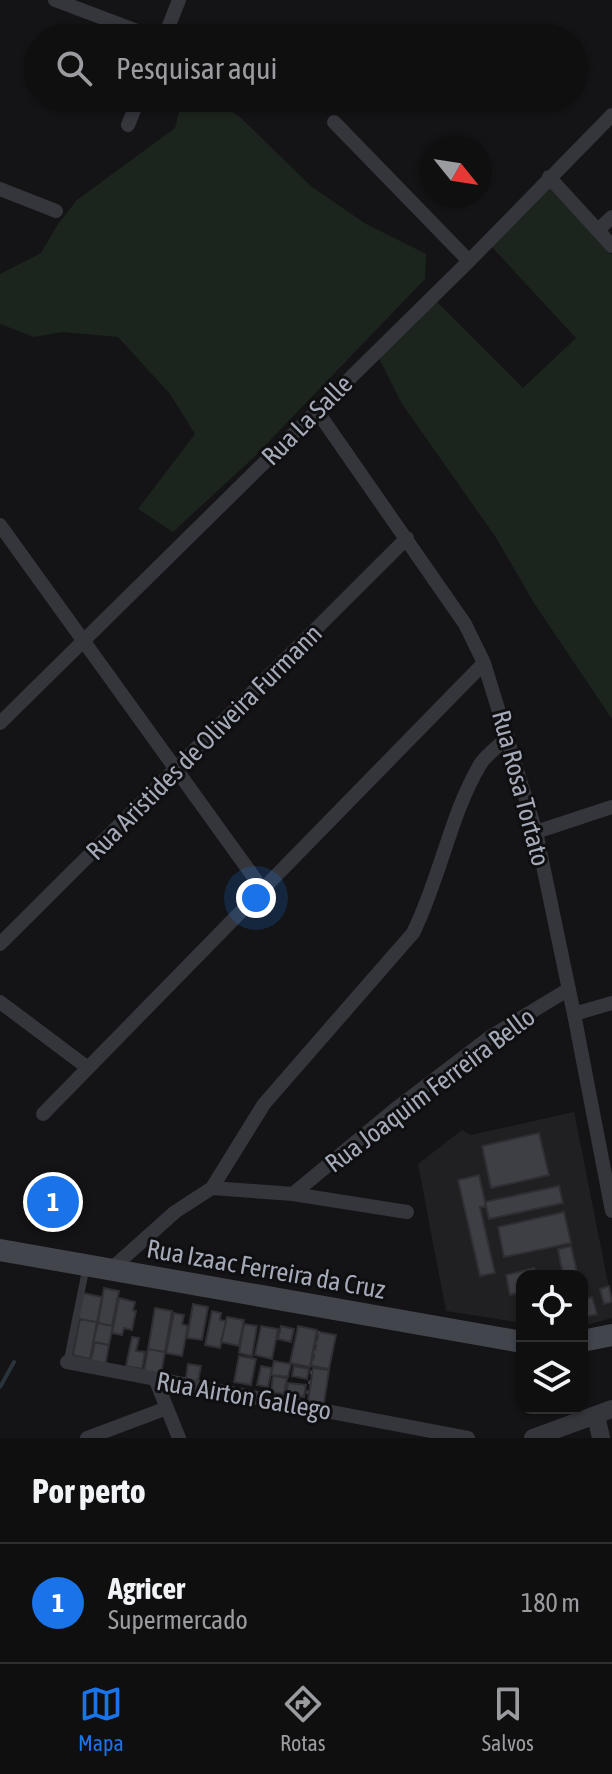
<!DOCTYPE html>
<html lang="pt">
<style>
:root{--surface:#0f0f10;--page:#1d1d1e;--text:#f1f3f6;--muted:#9b9c9f;--line:#2f2f30;--accent:#1a73e8}
body{margin:0;font-family:"Asap Condensed",sans-serif;background:var(--page);color:var(--text)}
.controls{position:absolute;right:24px;bottom:24px;display:grid;overflow:hidden;border-radius:16px;box-shadow:0 2px 6px #0004}
.controls button{width:72px;height:72px;display:grid;place-items:center;padding:0;border:0;border-bottom:2px solid var(--line);background:var(--surface);color:var(--text);font:40px sans-serif}
.compass{position:absolute;left:420px;top:136px;width:72px;height:72px;border-radius:50%;background:var(--surface);box-shadow:0 2px 6px #0004;rotate:120deg}
.you{position:absolute;left:256px;top:898px;width:28px;height:28px;margin:-20px;border:6px solid #fff;border-radius:50%;background:#1a73e8;box-shadow:0 0 0 12px #1a73e833}
.badge{display:grid;place-items:center;width:52px;height:52px;border-radius:50%;background:var(--accent);color:#fff;font-size:26px;font-weight:700}
.pin{position:absolute;translate:-50% -50%;border:4px solid #fff;box-shadow:0 2px 8px #0006}
.list{margin:0;padding:0;list-style:none}
h2{display:flex;justify-content:space-between;align-items:center;height:104px;margin:0;padding:0 32px;font-size:34px}
h2 small{font-size:26px;font-weight:400;color:var(--muted)}
.list li{display:grid;grid-template-columns:52px 1fr auto;gap:24px;align-items:center;box-sizing:border-box;height:120px;padding:0 32px;border-top:2px solid var(--line)}
.list b{display:block;font-size:30px;white-space:nowrap}
.list p{margin:0;font-size:26px;white-space:nowrap;color:var(--muted)}
.list em{font-size:26px;font-style:normal;color:var(--muted)}
.icon{flex:none;width:44px;height:44px;fill:none;stroke:currentColor;stroke-width:2;stroke-linecap:round;stroke-linejoin:round}
.map{position:relative;flex:none;width:612px;height:1438px;overflow:hidden}
.search{position:absolute;background:var(--surface);box-shadow:0 2px 6px #0004;left:24px;right:24px;top:24px;height:88px;display:flex;align-items:center;gap:20px;box-sizing:border-box;padding:0 28px;border-radius:44px;color:var(--muted);font-size:30px}
.sheet{height:224px;background:var(--surface)}
nav{display:flex;justify-content:space-around;align-items:center;box-sizing:border-box;height:112px;border-top:2px solid var(--line);background:var(--surface);font-size:22px;color:var(--muted)}
nav a{display:grid;justify-items:center;gap:4px}
nav .on{color:var(--accent)}
.map>svg:first-child{display:block}
.built{fill:#202023}
.green{fill:#1c251d}
.lines{fill:none;stroke-linecap:round;stroke-linejoin:round}
.stream{stroke:#2a333b;stroke-width:4}
.building{fill:#3e3f44;stroke:#2e2e33;stroke-width:2}
.path{stroke:#3b3d43;stroke-width:2;stroke-dasharray:4 6;stroke-linecap:butt}
.service{stroke:#35363c;stroke-width:7}
.minor{stroke:#35363c;stroke-width:14}
.tertiary{stroke:#35363c;stroke-width:18}
.secondary{stroke:#43454c;stroke-width:22}
.labels{text-anchor:middle;stroke-width:6;stroke-linejoin:round;paint-order:stroke}
.street-label{font-size:26px;fill:#a5aab8;stroke:#0f0f11}
</style>
<div class="map">
<svg width="612" height="1438" viewBox="0 0 612 1438">
<rect width="100%" height="100%" fill="#141416"/>
<path class="built" d="M574,1112L612,1303V1318L582,1326V1276H522V1323L446,1311L418,1164L462,1130L471,1135Z"/>
<path class="green" d="M183,98H216L243,120L312,187L366,224L426,254L425,279L254,457L173,532L138,509L195,434L170,394L118,337L62,332L34,337L0,324V274L41,253L58,224L77,200L175,128Z
M550,188L612,255V719L534,603L495,536L402,404L379,358L437,302L523,388L576,338L491,246Z"/>
<g class="lines">
<path class="stream" d="M0,1387L14,1362"/>
</g>
<path class="building" d="M539,1133L549,1175L491,1188L482,1146Z
M479,1175L486,1206L480,1207L495,1273L480,1276L458,1180Z
M559,1186L563,1203L489,1219L485,1202Z
M564,1212L571,1243L504,1257L498,1227Z
M571,1246L577,1272L563,1275L558,1249Z
M534,1268L536,1276H522V1292L510,1295L506,1275Z
M609,1286L612,1302L604,1304L600,1289Z
M104,1288L119,1291L112,1326L98,1323Z
M83,1293L102,1297L97,1322L78,1319Z
M592,1297L597,1314L582,1318V1300Z
M119,1298L135,1302L133,1310L136,1311L132,1330L124,1328L122,1335L112,1333Z
M193,1304L208,1307L202,1340L187,1338Z
M155,1308L172,1311L165,1352L148,1349Z
M212,1311L221,1313L220,1320L226,1321L220,1348L205,1345Z
M174,1313L184,1315L182,1324L188,1326L182,1356L166,1353Z
M227,1317L244,1320L239,1346L221,1342Z
M80,1319L97,1322L90,1359L73,1355Z
M98,1323L113,1326L109,1345L93,1342Z
M244,1324L257,1326L252,1356L239,1353Z
M261,1326L278,1329L272,1359L255,1355Z
M281,1326L294,1329L291,1342L278,1339Z
M298,1326L317,1330L310,1367L290,1363Z
M319,1332L336,1335L329,1369L312,1366Z
M132,1337L139,1338L136,1351L145,1352L142,1369L126,1366Z
M95,1342L109,1345L105,1366L90,1363Z
M148,1349L165,1352L161,1374L144,1371Z
M239,1356L256,1359L251,1385L234,1382Z
M274,1361L291,1364L288,1377L271,1375Z
M188,1364L201,1366L197,1386L185,1384Z
M261,1366L272,1368L268,1387L257,1385Z
M294,1366L309,1369L307,1379L292,1376Z
M313,1368L329,1370L324,1403L308,1401Z
M273,1376L287,1378L284,1394L271,1392Z
M288,1383L306,1385L304,1397L286,1394Z"/>
<g class="lines">
<path class="path" d="M307,1394L320,1326"/>
<path class="service" d="M67,1362L86,1268"/>
<path class="minor" d="M55,0L156,38
M164,38L179,0
M334,122L469,261
M128,125L139,98
M549,177L612,246
M0,189L56,211
M598,230L612,217
M317,411L465,624L484,663L536,832L574,1014L612,1211
M0,525L263,890
M0,723L469,261L612,115
M536,832L612,807
M0,944L407,538
M0,1002L88,1068
M574,1014L612,1003
M43,1114L484,663
M212,1188L293,1194L407,1212
M293,1194L398,1107L490,1037L569,989
M110,1270L175,1212L212,1188L264,1104L413,933C440,879 451,812 481,763C488,753 500,745 508,737
M67,1362L468,1438
M156,1381L179,1438
M87,1438L167,1408"/>
<path class="tertiary" d="M596,1415L601,1438
M533,1438L612,1409"/>
<path class="secondary" d="M0,1250L522,1342
M582,1341L612,1335"/>
</g>
<g class="labels">
<g class="street-label">
<text transform="translate(307 420) rotate(-45)" y="9">Rua La Salle</text>
<text transform="translate(204 742) rotate(-45)" y="9">Rua Aristides de Oliveira Furmann</text>
<text transform="translate(521 788) rotate(75)" y="9">Rua Rosa Tortato</text>
<text transform="translate(430 1090) rotate(-37)" y="9">Rua Joaquim Ferreira Bello</text>
<text transform="translate(266 1269) rotate(10)" y="9">Rua Izaac Ferreira da Cruz</text>
<text transform="translate(244 1396) rotate(10)" y="9">Rua Airton Gallego</text>
</g>
</g>
</svg>
<div class="controls">
<button><svg class="icon" aria-label="locate" viewBox="0 0 24 24"><circle cx="12" cy="12" r="6"/><path d="M12 2v4M12 18v4M2 12h4M18 12h4"/></svg></button>
<button><svg class="icon" aria-label="layers" viewBox="0 0 24 24"><path d="M12 4l9 5-9 5-9-5zM3 14l9 5 9-5"/></svg></button>
</div>
<svg class="compass" viewBox="-18 -18 36 36"><path d="M0-13l5 13h-10z" fill="#e53935"/><path d="M0 13l5-13h-10z" fill="#9b9c9f"/></svg>
<div class="you"></div>
<div class="pin badge" style="left:53px;top:1202px">1</div>
<div class="search"><svg class="icon" aria-label="search" viewBox="0 0 24 24"><circle cx="10" cy="10" r="6"/><path d="M15 15l6 6"/></svg>Pesquisar aqui</div>
</div>
<section class="sheet">
<h2>Por perto<small></small></h2>
<ul class="list">
<li><span class="badge">1</span><div><b>Agricer</b><p>Supermercado</p></div><em>180 m</em></li>
</ul>
</section>
<nav>
<a class="on"><svg class="icon" aria-label="map" viewBox="0 0 24 24"><path d="M3 6l6-2 6 2 6-2v14l-6 2-6-2-6 2zM9 4v14M15 6v14"/></svg>Mapa</a>
<a><svg class="icon" aria-label="directions" viewBox="0 0 24 24"><path d="M12 3l9 9-9 9-9-9zM9 14v-3h6M13 9l2 2-2 2"/></svg>Rotas</a>
<a><svg class="icon" aria-label="saved" viewBox="0 0 24 24"><path d="M7 4h10v16l-5-4-5 4z"/></svg>Salvos</a>
</nav>
